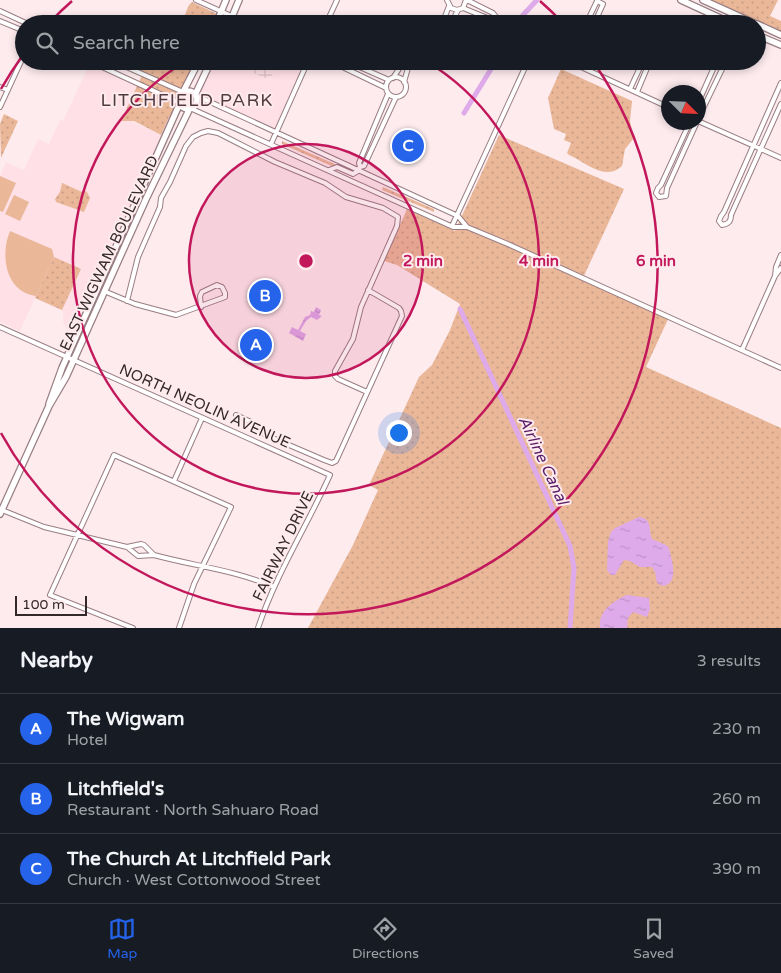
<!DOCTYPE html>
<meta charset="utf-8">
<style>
:root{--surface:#171b24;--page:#242831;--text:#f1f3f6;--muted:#9ea1a6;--line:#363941;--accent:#2563eb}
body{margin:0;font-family:"Varela Round",sans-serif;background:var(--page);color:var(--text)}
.compass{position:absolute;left:661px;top:85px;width:45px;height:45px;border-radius:50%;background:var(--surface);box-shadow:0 2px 8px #0003;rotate:114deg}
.scale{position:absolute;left:15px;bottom:12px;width:72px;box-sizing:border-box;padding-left:5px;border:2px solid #33282a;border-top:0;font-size:14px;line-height:18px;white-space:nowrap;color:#33282a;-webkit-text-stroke:4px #fdebee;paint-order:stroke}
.you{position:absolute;left:398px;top:432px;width:18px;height:18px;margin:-12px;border:4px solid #fff;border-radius:50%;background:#1a73e8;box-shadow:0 0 0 8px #1a73e833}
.badge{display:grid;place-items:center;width:32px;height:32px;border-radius:50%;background:var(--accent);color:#fff;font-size:16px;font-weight:700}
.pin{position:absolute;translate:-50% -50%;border:2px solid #fff;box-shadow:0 1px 5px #0006}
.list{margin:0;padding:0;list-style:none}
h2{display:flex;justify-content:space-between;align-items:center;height:65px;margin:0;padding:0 20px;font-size:21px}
h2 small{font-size:16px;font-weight:400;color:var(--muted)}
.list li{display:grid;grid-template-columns:32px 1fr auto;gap:15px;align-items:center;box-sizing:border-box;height:70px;padding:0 20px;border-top:1px solid var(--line)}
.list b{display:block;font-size:19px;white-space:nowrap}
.list p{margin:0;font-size:16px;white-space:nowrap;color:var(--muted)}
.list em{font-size:16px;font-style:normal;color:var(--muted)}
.icon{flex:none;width:28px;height:28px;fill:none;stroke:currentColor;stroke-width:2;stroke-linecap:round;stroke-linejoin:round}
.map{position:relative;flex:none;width:781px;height:628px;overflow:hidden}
.search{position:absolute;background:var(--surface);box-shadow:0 2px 8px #0003;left:15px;right:15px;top:15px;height:55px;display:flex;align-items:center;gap:12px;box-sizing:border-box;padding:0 18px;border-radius:28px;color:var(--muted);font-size:19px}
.sheet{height:275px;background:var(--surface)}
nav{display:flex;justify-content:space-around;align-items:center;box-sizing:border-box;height:70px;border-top:1px solid var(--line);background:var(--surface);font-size:14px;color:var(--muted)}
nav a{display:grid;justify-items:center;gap:2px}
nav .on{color:var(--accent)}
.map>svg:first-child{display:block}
.built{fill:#ffe0e6}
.industrial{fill:url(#industrial-grid)}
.green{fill:url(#green-dots)}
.pitch{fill:#eab799}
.water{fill:url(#water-ripples)}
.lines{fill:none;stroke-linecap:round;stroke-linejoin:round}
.canal{stroke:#deaae9;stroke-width:5}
.street-casing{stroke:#997e83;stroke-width:6}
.secondary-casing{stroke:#997e83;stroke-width:8}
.street{stroke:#fff;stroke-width:4}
.secondary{stroke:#fff;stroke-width:5.5}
.ring{fill:none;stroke:#c2185b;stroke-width:2.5}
.labels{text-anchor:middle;stroke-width:4;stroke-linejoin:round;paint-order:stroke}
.street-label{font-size:15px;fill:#33282a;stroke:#fdebee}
.water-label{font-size:16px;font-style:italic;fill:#5a1c67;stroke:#fdebee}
.quarter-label{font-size:18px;letter-spacing:1px;fill:#523b40;stroke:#fdebee}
.centre{fill:#c2185b;stroke:#fdebee;stroke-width:2.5}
.ring-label{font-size:15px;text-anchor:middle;font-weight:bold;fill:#c2185b;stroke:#fdebee;stroke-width:4;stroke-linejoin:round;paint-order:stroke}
</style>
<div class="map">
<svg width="781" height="628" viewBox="0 0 781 628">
<defs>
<pattern id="industrial-grid" width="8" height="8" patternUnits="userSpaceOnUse" patternTransform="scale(1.25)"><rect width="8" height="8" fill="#ffe0e6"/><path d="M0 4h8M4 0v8" fill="none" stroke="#dbc0c5"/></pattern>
<pattern id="green-dots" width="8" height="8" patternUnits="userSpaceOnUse" patternTransform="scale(1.25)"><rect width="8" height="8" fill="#eab799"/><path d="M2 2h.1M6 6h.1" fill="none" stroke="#c99d84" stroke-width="1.8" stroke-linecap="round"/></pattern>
<pattern id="water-ripples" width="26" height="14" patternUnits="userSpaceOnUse" patternTransform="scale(1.25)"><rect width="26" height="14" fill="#deaae9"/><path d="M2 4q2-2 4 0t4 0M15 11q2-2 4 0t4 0" fill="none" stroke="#bf92c8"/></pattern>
</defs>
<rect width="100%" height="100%" fill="#fdebee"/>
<path class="built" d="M214,61H250L246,70L270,80L279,61H305L275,129L202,98L200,95L201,87Z
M89,65L143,88L129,120L161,135L78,328L70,336L63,321V311L35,298L20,331L0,322V176L6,162L24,170L38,139L49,144L60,120L63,121Z"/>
<path class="industrial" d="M250,61H279L270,80L246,70Z"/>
<path class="green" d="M709,0H778L770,16L781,21V33Z
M192,2L215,13L217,15L214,24H181L189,5Z
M119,61H197L174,112L169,117L161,135L134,121H121L143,73Z
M561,69L632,101L630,121L634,138L625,149L622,166C604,182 586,162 569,155L567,153L571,143L564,140L566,134L554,129L548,98Z
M4,114L18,121L1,158L0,124Z
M499,135L624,189L583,278L669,317L646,367L781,428V628H308L353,545L378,490L369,485L419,377L432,365L450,330L460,304L397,265L384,261L407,209L455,231Z
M282,141L337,165L338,167L336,168L282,144Z
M62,183L82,192L83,190L87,192L90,198L84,212L56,202L55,199L60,192Z
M383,187L434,209V212L382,190Z
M54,257L81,269L62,310L35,298Z"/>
<path class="pitch" d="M0,176L16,183L3,212L0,211Z
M14,195L29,202L20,221L5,214Z
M10,231L52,249L54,257L36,296C5,292 0,254 10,231Z"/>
<path class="water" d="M316,307L321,310L319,315L322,316L317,320L311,317L306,321L300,331L306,334L303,341L289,333L292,327L298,330L305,317L310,315L311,311L314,312Z
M639,517C653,519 648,529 652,539L666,545L669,548C671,558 678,577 668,584C664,587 661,586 657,583L655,572L652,567H640L630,561L624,560L615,575H611L607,570L608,541L611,532L615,528Z
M627,595L649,598L650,609L647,617L633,612L628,618L627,628H600C598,611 613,601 627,595Z"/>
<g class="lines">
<path class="canal" d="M518,24L523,15L537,0
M464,113L496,61
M460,309L570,546L574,568L570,628"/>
<g class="street-casing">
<path id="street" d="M196,0L249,24
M447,0L451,8L457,10L463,8L466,0
M467,0L493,13L497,18L504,21
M463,8L490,19L497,18
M0,11L28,24
M0,21L24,31
M326,24L337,0
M442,24L449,6
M451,24L458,10
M586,24L597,1L603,4L594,24
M89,61L180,103
M113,61L183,92
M330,61L386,88
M346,61L389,80
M568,61L668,107
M386 87a10 10 0 1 1 20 0a10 10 0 1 1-20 0Z
M393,78L404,61
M404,82L408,68L413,61
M781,83L724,212L721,216L719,221L722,225C728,224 731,222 731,215L781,104
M0,87L8,90
M630,89L643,61
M637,92L650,61
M195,95L458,216L467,227
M698,103L715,65V61
M0,107L24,55
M190,108L453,227H467L510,245L781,368
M698,119L726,61
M698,121L781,158
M690,122L661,185L658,188L656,193L659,197L666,196L667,188L697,122
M271,144L308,61
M360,167L359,163L388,94
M329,170L337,167L353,174L358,171
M358,171L360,167L364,166L396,97
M452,226L528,61
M775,276L776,267L781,255
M104,291L135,304L176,315L225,297V293L222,287L217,285L202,292L200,296L201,307
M127,301L138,257L160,207L161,198L170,182L186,146L193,137L201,133L208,131L218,133L275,162L325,183L346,197L383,208L398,217L397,226L361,307L353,339L335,371V376L338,379L367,392
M0,327L330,475C307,526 276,574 258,628
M742,350L775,276L781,268
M236,415L251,422L261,432L268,436L324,460L332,463L336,461L402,316L401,311L399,308L368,290
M174,481L202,418
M2,510L44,527L127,547
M141,544L144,545L154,555L138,556L127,547Z
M154,555C194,566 235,570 274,587
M133,628L50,595L114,455L231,507L194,584L179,628"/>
</g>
<g class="secondary-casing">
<path id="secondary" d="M681,0L733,24
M703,0L756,24
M216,24L226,0
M229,24L239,0
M757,24L781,35
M757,35L781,45
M179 100a9 9 0 1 1 18 0a9 9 0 1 1-18 0Z
M183,92L199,61
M195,95L211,61
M49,404L62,368L180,103
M0,514L49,406L66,377L146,199L190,108"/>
</g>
<use href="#street" class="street"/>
<use href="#secondary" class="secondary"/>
</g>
<circle cx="306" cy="261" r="117" fill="#c2185b" fill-opacity=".12"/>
<g class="ring">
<circle cx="306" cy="261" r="117"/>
<path d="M426 61A233 233 0 1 1 186 61"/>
<path d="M1 89A350 350 0 0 1 23 55M50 22A350 350 0 0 1 72 1M540 1A350 350 0 0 1 562 22M594 63A350 350 0 1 1 1 433"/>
</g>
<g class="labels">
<g class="street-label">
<text transform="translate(109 253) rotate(-65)" y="5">EAST WIGWAM BOULEVARD</text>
<text transform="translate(205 406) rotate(24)" y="5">NORTH NEOLIN AVENUE</text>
<text transform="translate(283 546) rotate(-64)" y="5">FAIRWAY DRIVE</text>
</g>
<g class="water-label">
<text transform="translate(544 460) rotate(65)" y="6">Airline Canal</text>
</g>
<g class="quarter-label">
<text x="187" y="106">LITCHFIELD PARK</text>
</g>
</g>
<circle cx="306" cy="261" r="8" class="centre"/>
<g class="ring-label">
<text x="423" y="266">2 min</text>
<text x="539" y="266">4 min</text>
<text x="656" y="266">6 min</text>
</g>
</svg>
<svg class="compass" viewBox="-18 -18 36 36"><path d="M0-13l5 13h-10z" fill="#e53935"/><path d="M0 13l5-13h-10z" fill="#9ea1a6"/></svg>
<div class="scale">100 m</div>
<div class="you"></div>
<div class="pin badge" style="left:256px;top:345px">A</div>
<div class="pin badge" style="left:265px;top:296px">B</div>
<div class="pin badge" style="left:408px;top:146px">C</div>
<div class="search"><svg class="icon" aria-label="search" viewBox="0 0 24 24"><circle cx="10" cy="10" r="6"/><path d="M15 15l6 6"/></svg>Search here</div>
</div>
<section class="sheet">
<h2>Nearby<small>3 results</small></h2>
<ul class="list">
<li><span class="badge">A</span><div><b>The Wigwam</b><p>Hotel</p></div><em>230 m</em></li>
<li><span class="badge">B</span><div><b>Litchfield's</b><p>Restaurant · North Sahuaro Road</p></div><em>260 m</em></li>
<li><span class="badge">C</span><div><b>The Church At Litchfield Park</b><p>Church · West Cottonwood Street</p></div><em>390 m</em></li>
</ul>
</section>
<nav>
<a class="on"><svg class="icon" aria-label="map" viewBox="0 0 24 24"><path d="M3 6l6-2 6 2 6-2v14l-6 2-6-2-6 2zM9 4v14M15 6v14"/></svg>Map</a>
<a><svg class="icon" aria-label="directions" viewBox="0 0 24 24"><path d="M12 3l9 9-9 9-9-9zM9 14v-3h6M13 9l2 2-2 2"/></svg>Directions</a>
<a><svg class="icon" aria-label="saved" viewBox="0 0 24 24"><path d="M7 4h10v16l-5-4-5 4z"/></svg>Saved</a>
</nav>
